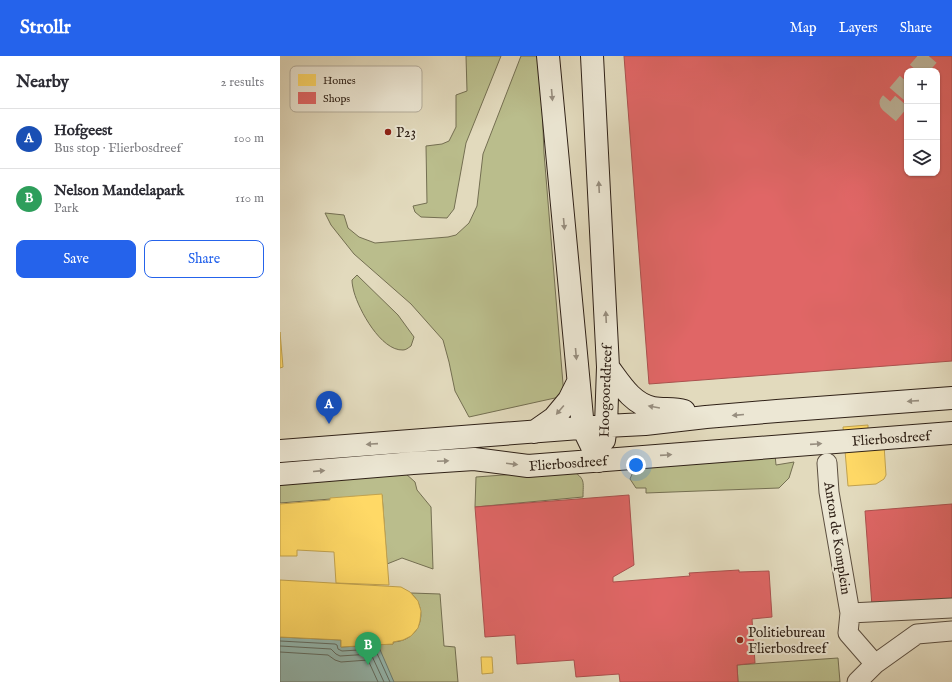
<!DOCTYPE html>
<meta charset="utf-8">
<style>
:root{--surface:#fff;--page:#f2f2f3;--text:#2b2b33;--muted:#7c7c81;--line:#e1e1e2;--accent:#2563eb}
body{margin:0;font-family:"IM FELL English",serif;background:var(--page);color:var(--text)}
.controls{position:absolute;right:12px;top:12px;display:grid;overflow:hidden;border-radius:8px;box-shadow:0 1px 3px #0004}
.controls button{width:36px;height:36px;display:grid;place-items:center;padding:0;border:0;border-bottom:1px solid var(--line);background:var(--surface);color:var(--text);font:20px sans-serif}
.you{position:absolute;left:356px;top:409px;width:14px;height:14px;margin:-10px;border:3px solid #fff;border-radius:50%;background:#1a73e8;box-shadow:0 0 0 6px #1a73e833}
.badge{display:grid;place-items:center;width:26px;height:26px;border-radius:50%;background:var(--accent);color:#fff;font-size:13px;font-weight:700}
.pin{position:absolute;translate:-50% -33px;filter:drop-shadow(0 1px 2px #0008)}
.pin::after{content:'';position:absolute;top:21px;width:14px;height:12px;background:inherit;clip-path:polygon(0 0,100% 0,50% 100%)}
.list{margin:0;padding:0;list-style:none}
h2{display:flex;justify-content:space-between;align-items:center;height:52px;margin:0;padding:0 16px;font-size:17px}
h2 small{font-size:13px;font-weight:400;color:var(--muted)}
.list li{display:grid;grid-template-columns:26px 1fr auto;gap:12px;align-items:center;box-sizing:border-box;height:60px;padding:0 16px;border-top:1px solid var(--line)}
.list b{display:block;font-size:15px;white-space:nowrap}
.list p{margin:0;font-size:13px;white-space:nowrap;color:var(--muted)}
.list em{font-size:13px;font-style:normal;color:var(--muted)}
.actions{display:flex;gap:8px;padding:12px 16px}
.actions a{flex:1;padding:9px 0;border:1px solid var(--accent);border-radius:8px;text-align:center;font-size:14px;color:var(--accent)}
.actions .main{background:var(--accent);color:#fff}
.icon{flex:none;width:22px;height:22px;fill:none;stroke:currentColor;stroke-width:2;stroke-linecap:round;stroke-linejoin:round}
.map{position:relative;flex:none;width:672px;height:626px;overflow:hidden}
header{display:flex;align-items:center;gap:24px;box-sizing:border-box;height:56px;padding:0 20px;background:var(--accent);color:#fff}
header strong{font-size:19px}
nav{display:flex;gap:22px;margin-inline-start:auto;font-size:14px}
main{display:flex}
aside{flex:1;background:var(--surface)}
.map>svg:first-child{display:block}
.green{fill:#babd8c;stroke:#746f52}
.water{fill:#95bab2;stroke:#6c7d74}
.homes{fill:#ffd966;stroke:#c1a24e}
.shops{fill:#e06666;stroke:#ab514e;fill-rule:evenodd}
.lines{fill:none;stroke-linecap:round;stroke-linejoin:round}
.shore{stroke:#626e64;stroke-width:1}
.street-tunnel{stroke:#beb59c;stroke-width:19;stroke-dasharray:19 10;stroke-linecap:butt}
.street-casing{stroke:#5c4f40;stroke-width:21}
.secondary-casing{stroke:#2f2117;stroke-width:24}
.street{stroke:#ece7d4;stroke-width:19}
.secondary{stroke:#ece7d4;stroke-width:22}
.oneway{fill:#978e7f}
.poi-dot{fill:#8f2418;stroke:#ece7d4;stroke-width:1.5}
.labels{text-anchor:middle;stroke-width:4;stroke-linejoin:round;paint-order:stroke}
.poi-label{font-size:14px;fill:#2f2117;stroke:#ece7d4;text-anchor:start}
.street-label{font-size:14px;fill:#2f2117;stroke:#ece7d4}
.key{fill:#ece7d4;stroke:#b3ac9b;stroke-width:1}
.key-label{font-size:11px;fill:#2f2117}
</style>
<header>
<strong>Strollr</strong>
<nav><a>Map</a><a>Layers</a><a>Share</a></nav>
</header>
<main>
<aside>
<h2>Nearby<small>2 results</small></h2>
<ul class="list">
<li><span class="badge" style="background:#1a4fb4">A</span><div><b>Hofgeest</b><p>Bus stop · Flierbosdreef</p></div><em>100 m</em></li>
<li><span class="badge" style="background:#2e9e5b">B</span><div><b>Nelson Mandelapark</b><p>Park</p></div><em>110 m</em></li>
</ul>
<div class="actions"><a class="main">Save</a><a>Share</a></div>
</aside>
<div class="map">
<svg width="672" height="626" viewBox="0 0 672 626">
<rect width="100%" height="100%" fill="#e2dabd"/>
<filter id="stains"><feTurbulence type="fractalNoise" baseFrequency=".005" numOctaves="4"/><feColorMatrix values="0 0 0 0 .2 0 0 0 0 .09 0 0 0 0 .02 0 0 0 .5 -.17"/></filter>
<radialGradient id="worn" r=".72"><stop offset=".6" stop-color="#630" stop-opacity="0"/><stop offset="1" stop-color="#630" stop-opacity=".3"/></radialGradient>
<path class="green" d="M186,0H221L186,87L174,153L167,162L141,161L135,156L133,150L147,147L146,90L162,88L169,85L176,71V39L187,35Z
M241,0H260L264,97L284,340L189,361L175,335L169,306L163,284L131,248L74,198L51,169L45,157L64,159L68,172L79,181L95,187L168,181L176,179L189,167L197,150L203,98Z
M77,219L118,259L134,281L131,290C128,292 126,294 123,294C101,295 79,254 74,236C73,232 72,228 72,224Z
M495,398L496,409L514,406L509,422L499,432L366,437V432H356L350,423L355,411Z
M291,414C306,423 303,425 303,441L195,451L196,421Z
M125,417L135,426L137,434L151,451L153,513L122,502L107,508L102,439L0,447V428Z
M131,537L160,538L164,590L175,591L178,626H0V581L63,584L108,588H113V586C140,585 150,555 131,537Z
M558,602L560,626H458L457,609Z"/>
<path class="water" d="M0,581L61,584V591L98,589L114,626H0Z"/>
<path class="homes" d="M0,276L3,311L0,312Z
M588,369V375L604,389L606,419L604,423L596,428L568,430L563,371Z
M102,438L109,529L56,527L54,496L17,494V500H0V448L50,444V442Z
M0,524L121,531L130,536L138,545L141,555L140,565L138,572L131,580L123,584L113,586V588L61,591V584L0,581Z
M201,601H212L213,617L202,618Z"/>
<path class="shops" d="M344,0H672V305L369,328ZM627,15H657V117H627Z
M349,439L354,509L333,521V526L410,520L409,517L459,514V516L489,515L492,561L472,563L475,607L457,609L458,626H340L339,618L296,621L294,604L237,608L235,579L205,581L195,451Z
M672,448V544L592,550L585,455Z"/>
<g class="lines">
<path class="shore" d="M0,585L55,588L57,589L58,593L62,595L95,593L110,626
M0,590L51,593L56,598L60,600L91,598L104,626
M0,596L48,599L55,604L61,606L88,604L98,626"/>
<path class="street-tunnel" d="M637,15L650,0
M622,58L609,47L627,26"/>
<g class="street-casing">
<path id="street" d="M547,407L549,436L570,557L568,577L595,608
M570,557L672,552
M577,626L595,608L637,578L672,575"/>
</g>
<g class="secondary-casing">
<path id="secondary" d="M268,0L303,372L319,405
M312,0L328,311L326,370L324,384
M328,311C340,327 352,348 373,352C383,354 394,352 404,355
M254,376L274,362L289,344L298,326
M0,395L326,370L365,368L426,361L497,355L672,342
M0,418L133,407L194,403L248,410L672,377"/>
</g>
<use href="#street" class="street"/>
<use href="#secondary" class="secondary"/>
</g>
<defs><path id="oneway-solid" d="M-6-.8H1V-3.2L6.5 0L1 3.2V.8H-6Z"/></defs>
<g class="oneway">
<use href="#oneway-solid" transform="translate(272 39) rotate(85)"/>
<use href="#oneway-solid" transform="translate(319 131) rotate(-93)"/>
<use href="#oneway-solid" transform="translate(284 168) rotate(85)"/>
<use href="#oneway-solid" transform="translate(326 261) rotate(-93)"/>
<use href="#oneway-solid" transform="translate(296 298) rotate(85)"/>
<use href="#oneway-solid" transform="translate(633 345) rotate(176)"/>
<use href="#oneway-solid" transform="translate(374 351) rotate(-170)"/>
<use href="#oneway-solid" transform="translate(280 354) rotate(130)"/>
<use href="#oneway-solid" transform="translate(458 359) rotate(175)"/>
<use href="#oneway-solid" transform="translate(92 388) rotate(176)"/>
<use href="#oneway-solid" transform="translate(536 388) rotate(-4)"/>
<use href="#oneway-solid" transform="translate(386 399) rotate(-4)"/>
<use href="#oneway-solid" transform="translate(163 405) rotate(-3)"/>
<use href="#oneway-solid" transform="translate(232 408) rotate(7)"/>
<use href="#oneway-solid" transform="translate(39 415) rotate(-5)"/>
</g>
<g class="poi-dot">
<circle cx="108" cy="76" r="4"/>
<circle cx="460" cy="584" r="4"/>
</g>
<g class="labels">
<g class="poi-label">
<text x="116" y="81">P23</text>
<text x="468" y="581">Politiebureau<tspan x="468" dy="16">Flierbosdreef</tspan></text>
</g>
<g class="street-label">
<text transform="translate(325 335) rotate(-88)" y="5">Hoogoorddreef</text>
<text transform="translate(611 382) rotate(-4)" y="5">Flierbosdreef</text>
<text transform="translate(288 407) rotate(-4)" y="5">Flierbosdreef</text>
<text transform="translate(558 482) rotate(81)" y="5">Anton de Komplein</text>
</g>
</g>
<rect x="10" y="10" width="132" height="46" rx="6" class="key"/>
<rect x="18" y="18" width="18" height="12" fill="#ffd966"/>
<rect x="18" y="36" width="18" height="12" fill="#e06666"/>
<g class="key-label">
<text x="43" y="28">Homes</text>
<text x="43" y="46">Shops</text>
</g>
<rect width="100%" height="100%" filter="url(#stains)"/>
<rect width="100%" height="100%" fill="url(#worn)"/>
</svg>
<div class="controls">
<button>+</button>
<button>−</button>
<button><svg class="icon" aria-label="layers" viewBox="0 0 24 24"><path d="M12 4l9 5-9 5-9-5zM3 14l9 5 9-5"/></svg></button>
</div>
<div class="you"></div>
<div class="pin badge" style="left:49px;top:368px;background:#1a4fb4">A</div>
<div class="pin badge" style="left:88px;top:609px;background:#2e9e5b">B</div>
</div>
</main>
